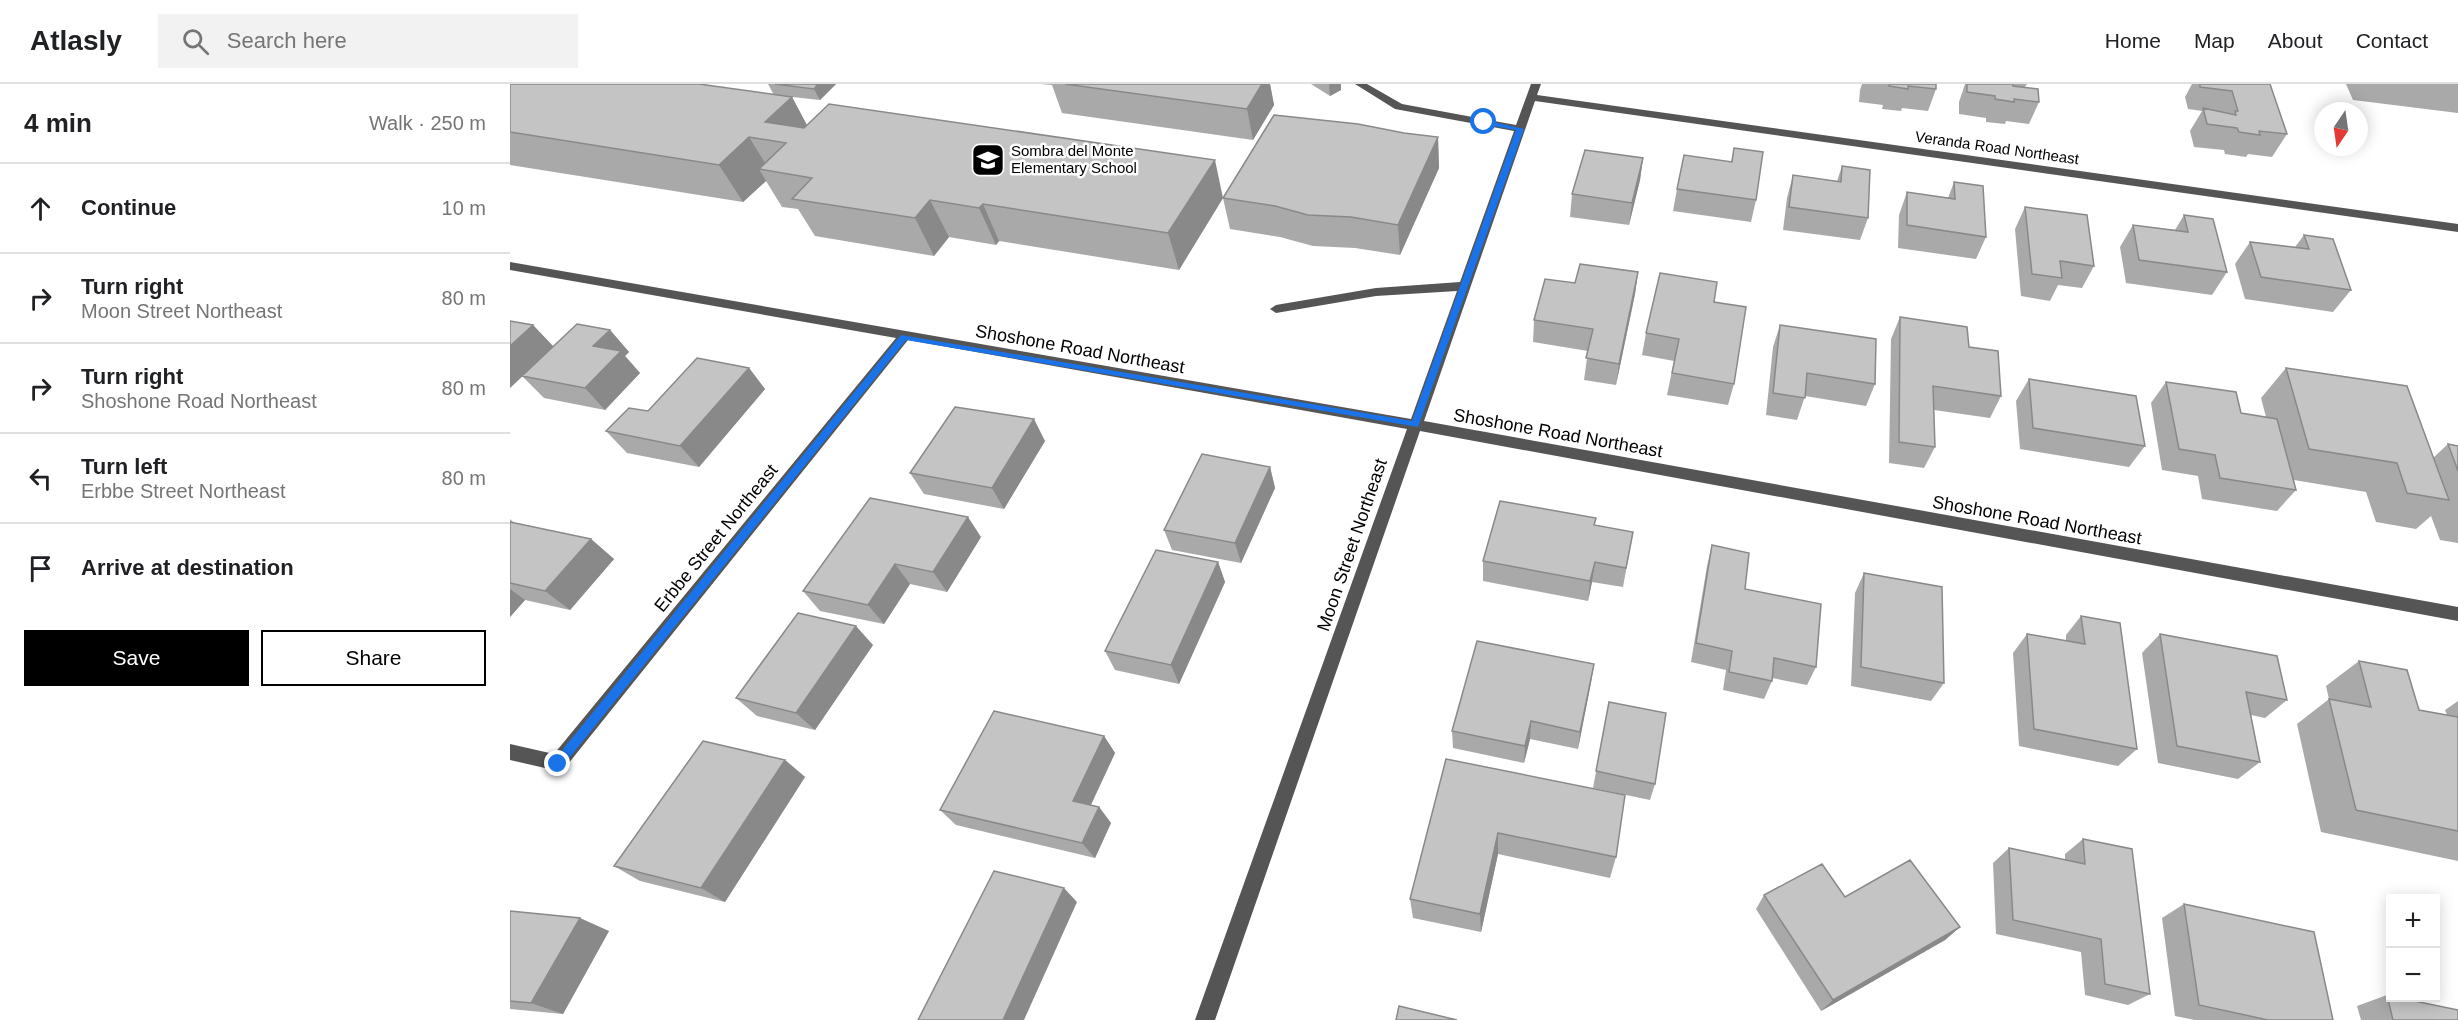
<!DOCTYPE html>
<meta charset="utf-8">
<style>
:root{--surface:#fff;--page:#f2f2f2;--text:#202124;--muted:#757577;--line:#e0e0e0;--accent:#000}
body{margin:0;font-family:Helvetica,sans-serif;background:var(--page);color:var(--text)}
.controls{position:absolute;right:18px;bottom:18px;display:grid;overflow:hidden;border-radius:0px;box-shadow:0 3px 15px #0003}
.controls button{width:54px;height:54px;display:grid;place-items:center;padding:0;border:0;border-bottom:2px solid var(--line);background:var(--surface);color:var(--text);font:30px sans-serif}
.compass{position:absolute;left:1804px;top:18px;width:54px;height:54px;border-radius:50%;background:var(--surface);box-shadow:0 3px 15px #0003;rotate:193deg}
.stop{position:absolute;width:18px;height:18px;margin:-14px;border:4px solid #1a73e8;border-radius:50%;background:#fff}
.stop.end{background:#1a73e8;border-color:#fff;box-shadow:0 2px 6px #0008}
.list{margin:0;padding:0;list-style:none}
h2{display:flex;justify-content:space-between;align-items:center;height:78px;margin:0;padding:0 24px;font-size:26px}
h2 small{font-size:20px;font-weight:400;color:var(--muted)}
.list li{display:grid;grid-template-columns:39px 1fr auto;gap:18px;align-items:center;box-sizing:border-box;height:90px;padding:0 24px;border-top:2px solid var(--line)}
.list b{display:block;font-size:22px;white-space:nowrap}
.list p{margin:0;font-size:20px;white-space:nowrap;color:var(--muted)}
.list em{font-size:20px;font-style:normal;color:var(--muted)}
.actions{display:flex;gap:12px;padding:18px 24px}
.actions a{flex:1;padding:14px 0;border:2px solid var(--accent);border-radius:0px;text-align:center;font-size:21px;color:var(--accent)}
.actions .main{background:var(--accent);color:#fff}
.icon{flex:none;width:33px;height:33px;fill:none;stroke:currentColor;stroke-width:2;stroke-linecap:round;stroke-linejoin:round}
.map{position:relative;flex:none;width:1948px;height:936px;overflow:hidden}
header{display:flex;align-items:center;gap:36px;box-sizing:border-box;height:84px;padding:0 30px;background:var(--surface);border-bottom:2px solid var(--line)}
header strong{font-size:28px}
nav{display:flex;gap:33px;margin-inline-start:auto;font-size:21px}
.search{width:420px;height:54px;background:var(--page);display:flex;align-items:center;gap:15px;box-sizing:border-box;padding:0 21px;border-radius:0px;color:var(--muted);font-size:22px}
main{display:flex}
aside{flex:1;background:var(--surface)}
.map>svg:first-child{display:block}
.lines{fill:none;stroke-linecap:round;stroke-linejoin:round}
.minor{fill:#555;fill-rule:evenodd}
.wall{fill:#a9a9a9}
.shaded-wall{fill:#898989}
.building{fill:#c4c4c4;stroke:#898989;stroke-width:1.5}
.route{fill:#1a73e8}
.labels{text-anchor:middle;stroke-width:5;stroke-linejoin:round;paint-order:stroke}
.far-street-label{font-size:15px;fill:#000;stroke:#fff}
.far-poi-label{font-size:15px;fill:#000;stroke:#fff;text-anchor:start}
.street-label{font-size:18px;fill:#000;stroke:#fff}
</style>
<header>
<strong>Atlasly</strong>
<div class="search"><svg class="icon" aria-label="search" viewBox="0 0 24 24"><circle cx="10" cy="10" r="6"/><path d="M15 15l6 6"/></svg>Search here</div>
<nav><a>Home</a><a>Map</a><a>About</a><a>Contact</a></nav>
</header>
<main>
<aside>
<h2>4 min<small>Walk · 250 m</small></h2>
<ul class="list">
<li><svg class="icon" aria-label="ahead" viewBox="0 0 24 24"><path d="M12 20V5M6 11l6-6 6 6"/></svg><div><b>Continue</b></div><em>10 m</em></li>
<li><svg class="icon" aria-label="right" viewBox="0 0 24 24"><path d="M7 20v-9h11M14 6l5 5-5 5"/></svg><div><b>Turn right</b><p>Moon Street Northeast</p></div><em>80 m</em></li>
<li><svg class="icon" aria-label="right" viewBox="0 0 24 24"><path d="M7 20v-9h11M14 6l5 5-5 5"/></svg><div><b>Turn right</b><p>Shoshone Road Northeast</p></div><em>80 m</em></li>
<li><svg class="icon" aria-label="left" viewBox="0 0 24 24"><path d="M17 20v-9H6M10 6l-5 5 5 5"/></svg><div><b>Turn left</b><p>Erbbe Street Northeast</p></div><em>80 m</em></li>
<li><svg class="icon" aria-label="arrive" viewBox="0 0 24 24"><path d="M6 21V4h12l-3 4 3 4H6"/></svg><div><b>Arrive at destination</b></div></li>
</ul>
<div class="actions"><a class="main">Save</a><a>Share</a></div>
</aside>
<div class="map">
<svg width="1948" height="936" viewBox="0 0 1948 936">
<rect width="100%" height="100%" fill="#fff"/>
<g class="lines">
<path class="minor" d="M845,0H857L892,20L1006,41L1021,0H1031L1027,11L1948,140V148L1025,17L914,337L1948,523V537L910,347L705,936H685L897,345L398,256L54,685L48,687L0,676V660L44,670L386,254L0,186V178L901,335L947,207L866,212L766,229L760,225L766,221L866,204L950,198L1004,47L885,25Z"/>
</g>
<path class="wall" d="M0,0L282,13L297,41L713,114L669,186L489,157L486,161L439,153L424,172L305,152L288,125L272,123L256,97L233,118L0,81Z
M258,0H326L310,16L264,11Z
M530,0H760L764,21L743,56L552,29L542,1Z
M801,0H831V6L820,12Z
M1352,0H1426V5L1418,27L1392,24L1391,27L1372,25L1373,21L1349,18L1350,6Z
M1455,0H1517L1515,3L1529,18L1519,40L1496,37L1495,40L1476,38V34L1449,30V18Z
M1682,0H1760L1777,50L1762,73L1738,70L1736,73L1715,70L1714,66L1684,63L1680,47L1692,27L1678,25L1675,13Z
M1836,0H1948V29L1843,16Z
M894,49L928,53L929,84L890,171L845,164L803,162L770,153L720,145L713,114Z
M1224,64L1246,116L1241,138L1163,127L1167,105L1221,78Z
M1133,74L1130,96L1119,141L1060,133L1062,110Z
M1332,82L1358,134L1350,156L1273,146L1277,114L1283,91L1327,97Z
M1444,98L1476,153L1466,175L1388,164L1389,131L1397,108L1438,114Z
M1515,123L1584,182L1572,204L1548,201L1540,217L1511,212L1505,145Z
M1674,131L1717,188L1702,211L1616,199L1610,163L1623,141L1665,146Z
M1794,151L1841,206L1823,228L1735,215L1725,180L1740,158L1785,163Z
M1128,188L1125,210L1106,301L1074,296L1078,267L1023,258L1024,236L1065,199Z
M1204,218L1224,300L1218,321L1157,311L1164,277L1132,271L1136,249Z
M1390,233L1459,263L1491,312L1480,334L1424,326L1425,363L1414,384L1379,379L1381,255Z
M23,241L43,263L100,246L119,268L115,272L130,289L95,326L34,314L12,292Z
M1270,241L1365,300L1356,322L1295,312L1287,336L1256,331L1263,263Z
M239,284L255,305L189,383L117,369L96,347L138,327Z
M1776,284L1923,374L1938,360L1948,362V459L1930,456L1921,432L1906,445L1866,438L1856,408L1784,396L1786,406L1767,427L1692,415L1688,392L1652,386L1641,319L1656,298L1731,329L1756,333L1751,314Z
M1519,295L1635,362L1619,383L1510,365L1506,317Z
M535,357L494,425L414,410L400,389Z
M760,383L765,404L731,479L662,466L654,446Z
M0,435L4,439L81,455L104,475L60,526L15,516L0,533Z
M1123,448L1113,503L1082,498L1078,517L973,497V477Z
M471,453L437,508L400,500L374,540L310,527L293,507Z
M1202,461L1235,505L1306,583L1297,601L1262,594V597L1254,615L1213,606L1216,586L1181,578L1197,482Z
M708,478L715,498L669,600L605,586L595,567Z
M1354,489L1434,599L1421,617L1341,602L1345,509Z
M1571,532L1627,665L1608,682L1509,662L1503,569L1517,550L1556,557V551Z
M1650,550L1777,616L1755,634L1741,631L1750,678L1728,695L1648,679L1632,569Z
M363,561L305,646L247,632L226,614Z
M1849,577L1909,626L1937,631L1935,626L1948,617V777L1811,748L1787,640L1819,615L1816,602Z
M1084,580L1068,665L1020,655L1014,679L943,664L942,647Z
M1099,618L1145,700L1140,716L1083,704Z
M594,652L605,669L581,721L589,723L601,739L585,774L446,741L430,726Z
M936,675L1106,773L1100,794L988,770L971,848L903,834L900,815Z
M275,676L295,693L215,818L130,797L104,782Z
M1573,755L1640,910L1618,921L1575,911L1571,868L1486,850L1483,779L1499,764L1555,776V770Z
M1254,811L1335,813L1450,843L1435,856L1311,927L1246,825Z
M1674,820L1823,936H1685L1665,932L1652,834Z
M0,827L99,847L53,930L0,925Z
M1877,911L1948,936H1851L1847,922Z"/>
<path class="shaded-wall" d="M308,0H326L310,16L304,5Z
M752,0H760L764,21L743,56L737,25Z
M820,0H831V6L820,12L819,1Z
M282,13L302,51L276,59L255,38Z
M239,53L260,87L249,85L256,97L233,118L209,81Z
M928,53L929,84L890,171L888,141Z
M1133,74L1130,96L1119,141L1122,119Z
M705,76L713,114L669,186L658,149Z
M420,116L439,153L424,172L405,134Z
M473,120L489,157L486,161L469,124Z
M1128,188L1125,210L1106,301L1109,280Z
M23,241L44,263L0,304V262Z
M100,246L119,268L115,272L130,289L95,326L75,304L83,262Z
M239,284L255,305L189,383L170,362Z
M524,335L535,357L494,425L482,404Z
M760,383L765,404L731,479L725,459Z
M458,433L471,453L437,508L423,488Z
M81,455L104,475L60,526L35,507Z
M708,478L715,498L669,600L661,581Z
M1085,478L1082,498L1078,517L1080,497Z
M385,480L400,500L374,540L358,521Z
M0,505L15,516L0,533Z
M346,542L363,561L305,646L286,629Z
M1084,580L1081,599L1068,665L1070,648Z
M1021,637L1020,655L1014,679L1015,662Z
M594,652L605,669L575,733L563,717Z
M275,676L295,693L215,818L191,804Z
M589,723L601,739L585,774L572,759Z
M988,749V770L971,848L970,830Z
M554,804L567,818L514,936H493Z
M70,834L99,847L53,930L21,919Z
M1450,843L1435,856L1311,927L1323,916Z"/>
<path class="building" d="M0,0H189L282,13L255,38L294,44L319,20L705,76L658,149L473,120L469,124L420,116L405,134L282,115L302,94L249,85L276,59L239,53L209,81L0,48Z
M265,0H308L304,5Z
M555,0H752L737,25Z
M1380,0H1426V5L1398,2V5L1379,2Z
M1457,0H1503V2L1528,5L1529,18L1504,15V18L1485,15V12L1457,8Z
M1690,0H1760L1777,50L1749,47L1750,51L1729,48L1727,44L1697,40L1693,24L1726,31L1725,27H1728L1722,7L1690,3Z
M764,31L848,40L894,49L928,53L888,141L841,133L798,131L765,122L713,114Z
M1224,64L1253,68L1246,116L1167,105L1174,71L1222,78Z
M1075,66L1133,74L1122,119L1062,110Z
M1332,82L1360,86L1358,134L1279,123L1283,91L1331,98Z
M1444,98L1473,102L1476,153L1397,141V108L1445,115Z
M1515,123L1577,131L1584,182L1550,177L1552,194L1522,190Z
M1674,131L1703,135L1717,188L1629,176L1623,141L1678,148Z
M1794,151L1823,155L1841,206L1751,193L1740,158L1799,165Z
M1070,180L1128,188L1109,280L1076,274L1083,245L1024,236L1035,195L1065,199Z
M1150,189L1207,198L1204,218L1236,223L1224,300L1162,289L1169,255L1136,249Z
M1390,233L1457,243L1459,263L1488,267L1491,312L1423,302L1425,363L1389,358Z
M0,237L23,241L0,262Z
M67,240L100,246L83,262L111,267L75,304L12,292Z
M1270,241L1366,255L1365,300L1297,289L1295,314L1263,309Z
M187,274L239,284L170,362L96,347L119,324L138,327Z
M1776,284L1897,302L1939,416L1897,409L1887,379L1799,365Z
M1519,295L1626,312L1635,362L1523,344Z
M1656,298L1726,308L1731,329L1767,335L1786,406L1710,394L1705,371L1669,365Z
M445,323L524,335L482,404L400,389Z
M1938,360L1948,362V387Z
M692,370L760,383L725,459L654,446Z
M360,414L458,433L423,488L385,480L358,521L293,507Z
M990,417L1086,434L1084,441L1123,448L1116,484L1085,478L1080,497L973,477Z
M0,438L81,455L35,507L0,499Z
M1202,461L1239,469L1235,505L1311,520L1306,583L1264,574L1262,597L1219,588L1222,567L1186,559Z
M646,466L708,478L661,581L595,567Z
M1354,489L1432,503L1434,599L1351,583Z
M288,529L346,542L286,629L226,614Z
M1571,532L1610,539L1627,665L1524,645L1517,550L1575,560Z
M1650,550L1767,572L1777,616L1736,608L1750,678L1667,662Z
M967,557L1084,580L1070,648L1021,637L1015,662L942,647Z
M1849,577L1897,586L1909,626L1948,633V747L1846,726L1819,615L1861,623Z
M1099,618L1156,629L1145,700L1086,687Z
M484,627L594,652L563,717L589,723L572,759L430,726Z
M193,657L275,676L191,804L104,782Z
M936,675L1115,711L1106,773L988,749L970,830L900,815Z
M1573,755L1622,765L1640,910L1595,900L1591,855L1503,836L1499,764L1575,780Z
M1400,776L1450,843L1323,916L1254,811L1312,780L1335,813Z
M484,787L554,804L493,936H408Z
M1674,820L1804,848L1823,936H1758L1689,921Z
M0,827L70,834L21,919L0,917Z
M1877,911H1881V914H1890L1948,926V936H1883Z
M889,922L947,936H886Z"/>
<path class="route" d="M974,36L1014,45L908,343L396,256L52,683H44V676L391,251L902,337L1006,46L971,40Z"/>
<defs>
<g id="school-square" transform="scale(1.725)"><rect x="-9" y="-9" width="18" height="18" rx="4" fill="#000" stroke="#fff"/><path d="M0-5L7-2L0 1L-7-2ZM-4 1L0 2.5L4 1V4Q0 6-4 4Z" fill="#fff"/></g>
</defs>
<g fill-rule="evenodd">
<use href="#school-square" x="478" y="76"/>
</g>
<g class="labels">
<g class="far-street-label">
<text transform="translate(1487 64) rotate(8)" y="5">Veranda Road Northeast</text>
</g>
<g class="far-poi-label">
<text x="501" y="72">Sombra del Monte<tspan x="501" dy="17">Elementary School</tspan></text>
</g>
<g class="street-label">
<text transform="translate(570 265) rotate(10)" y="6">Shoshone Road Northeast</text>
<text transform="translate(1048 349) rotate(10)" y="6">Shoshone Road Northeast</text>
<text transform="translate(1527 436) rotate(10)" y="6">Shoshone Road Northeast</text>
<text transform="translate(206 454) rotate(-51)" y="6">Erbbe Street Northeast</text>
<text transform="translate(842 461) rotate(-71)" y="6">Moon Street Northeast</text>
</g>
</g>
</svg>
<div class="controls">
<button>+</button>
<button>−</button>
</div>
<svg class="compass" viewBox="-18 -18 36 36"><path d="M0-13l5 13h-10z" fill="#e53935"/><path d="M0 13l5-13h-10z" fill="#757577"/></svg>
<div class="stop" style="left:974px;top:38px"></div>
<div class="stop end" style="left:48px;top:680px"></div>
</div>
</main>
